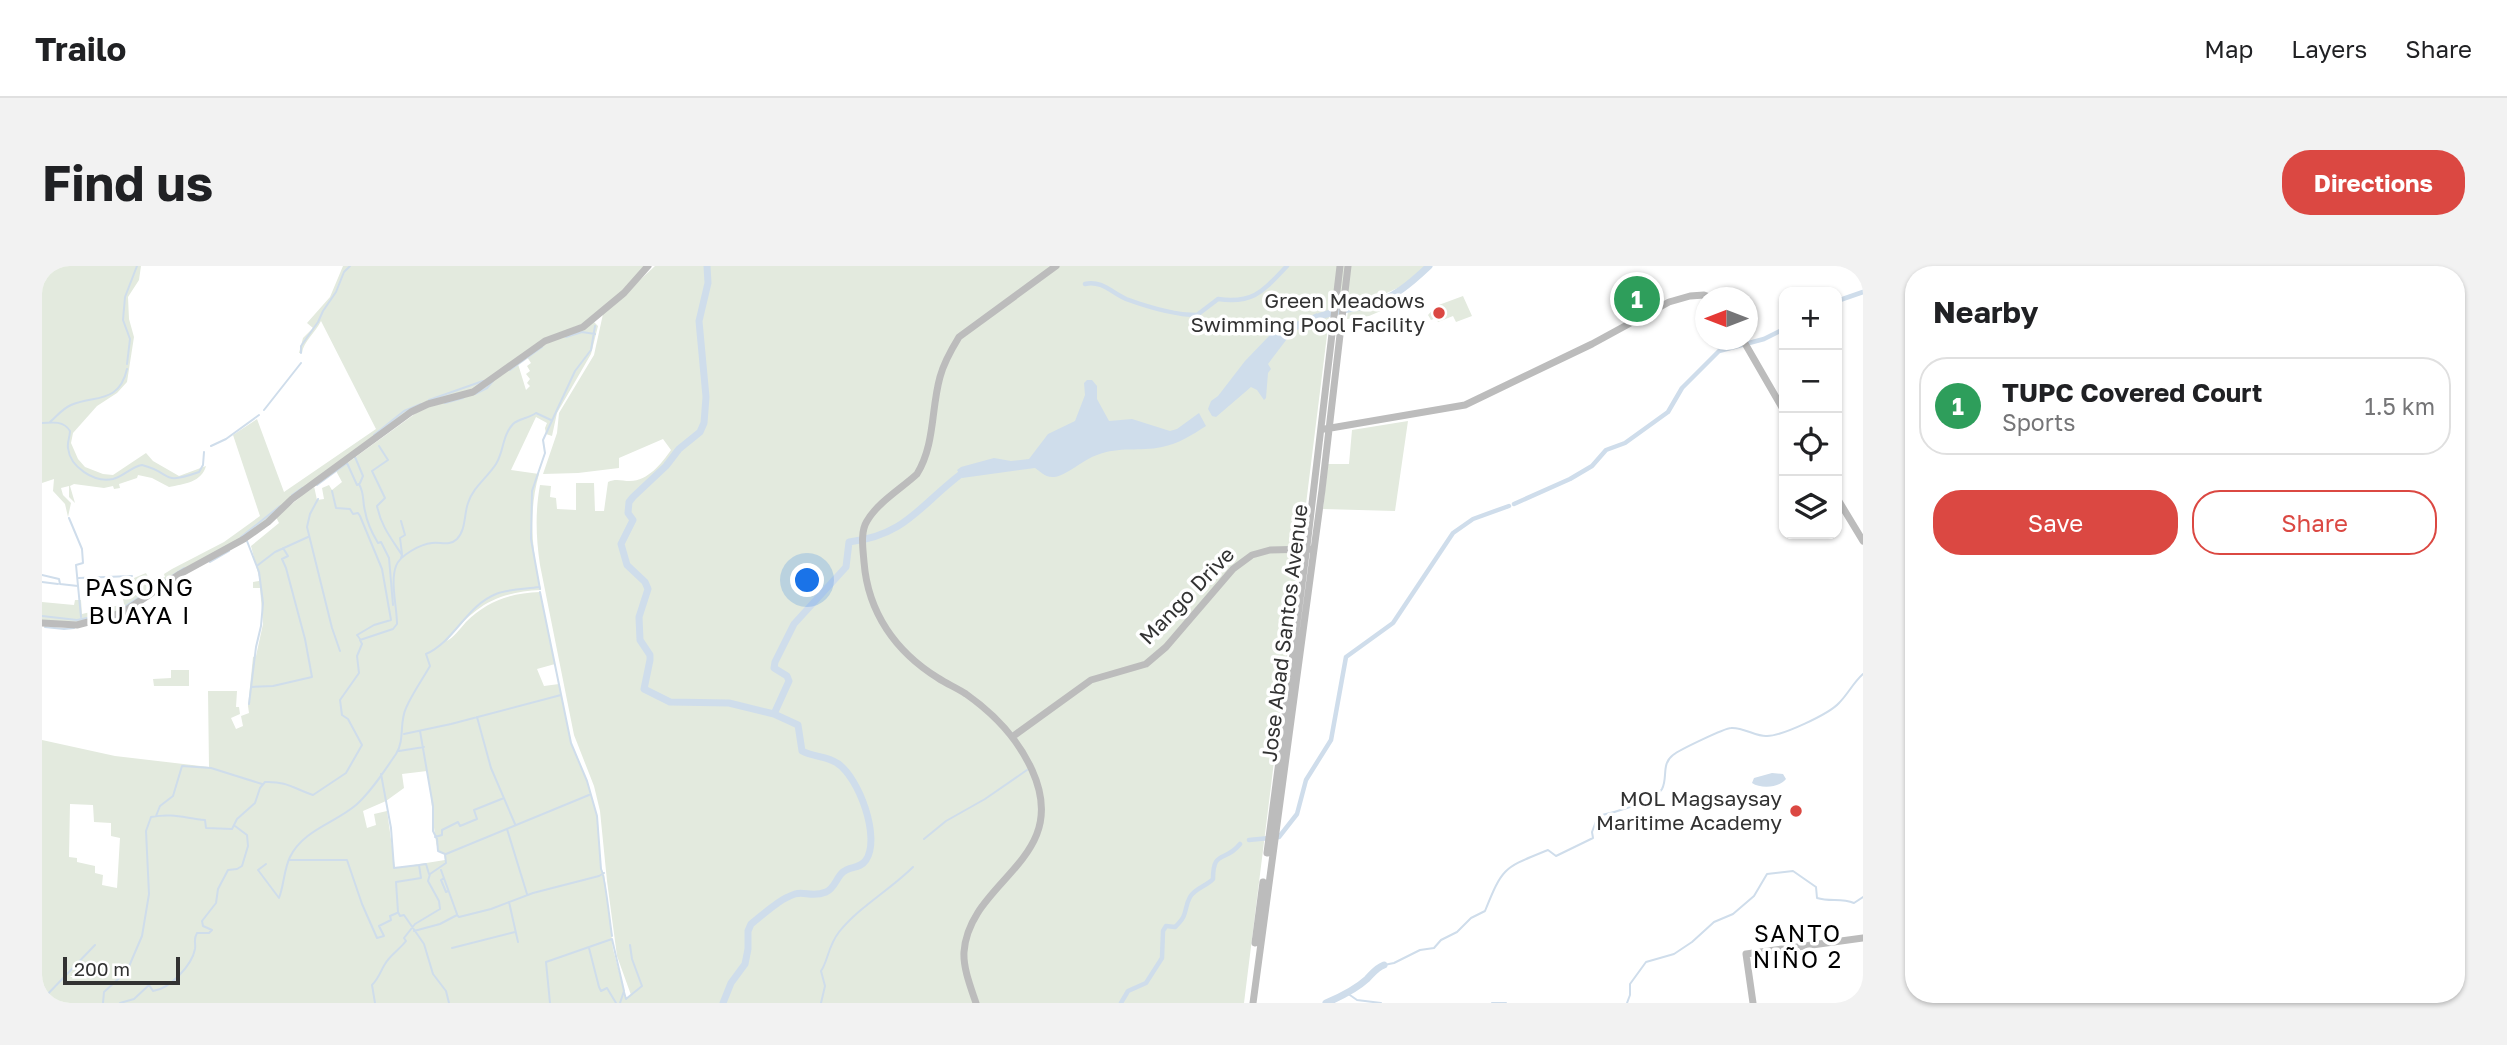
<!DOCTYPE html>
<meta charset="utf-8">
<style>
:root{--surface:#fff;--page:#f2f2f2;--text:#202124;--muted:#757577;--line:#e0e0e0;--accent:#db4842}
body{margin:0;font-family:"Golos Text",sans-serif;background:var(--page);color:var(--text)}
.controls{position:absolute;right:21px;top:21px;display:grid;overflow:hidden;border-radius:14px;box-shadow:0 2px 5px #0004}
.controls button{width:63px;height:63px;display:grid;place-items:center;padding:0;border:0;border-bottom:2px solid var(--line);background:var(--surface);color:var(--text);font:35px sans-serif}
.compass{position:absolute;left:1653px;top:21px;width:63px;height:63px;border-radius:50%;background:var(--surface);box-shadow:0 2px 5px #0004;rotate:270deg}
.scale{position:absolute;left:21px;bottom:18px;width:117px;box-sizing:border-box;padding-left:7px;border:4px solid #323232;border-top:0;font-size:19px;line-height:24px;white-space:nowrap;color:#323232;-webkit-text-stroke:5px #fff;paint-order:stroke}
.you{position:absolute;left:766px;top:315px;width:24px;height:24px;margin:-18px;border:5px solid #fff;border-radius:50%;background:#1a73e8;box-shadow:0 0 0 10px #1a73e833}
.badge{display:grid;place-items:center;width:46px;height:46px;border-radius:50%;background:var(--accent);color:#fff;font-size:23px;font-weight:700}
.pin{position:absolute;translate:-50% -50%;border:4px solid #fff;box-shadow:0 2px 7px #0006}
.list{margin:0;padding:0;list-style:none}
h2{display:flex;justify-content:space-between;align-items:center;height:91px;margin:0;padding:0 28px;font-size:30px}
h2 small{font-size:23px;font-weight:400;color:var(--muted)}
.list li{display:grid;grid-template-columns:46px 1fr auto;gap:21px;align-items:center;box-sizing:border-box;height:98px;margin:0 14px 14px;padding:0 14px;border:2px solid var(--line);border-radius:28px}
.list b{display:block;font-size:26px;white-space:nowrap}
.list p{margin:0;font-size:23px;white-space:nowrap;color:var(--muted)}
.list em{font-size:23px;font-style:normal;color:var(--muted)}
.actions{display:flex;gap:14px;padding:21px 28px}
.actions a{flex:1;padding:16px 0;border:2px solid var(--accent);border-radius:28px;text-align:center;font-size:24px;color:var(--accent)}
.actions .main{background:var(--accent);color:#fff}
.icon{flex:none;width:38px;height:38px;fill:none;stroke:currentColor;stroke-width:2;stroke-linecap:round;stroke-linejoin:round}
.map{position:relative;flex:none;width:1821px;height:737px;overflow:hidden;border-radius:28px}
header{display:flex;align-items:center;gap:42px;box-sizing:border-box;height:98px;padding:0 35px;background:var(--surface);border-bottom:2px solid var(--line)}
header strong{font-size:33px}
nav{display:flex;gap:38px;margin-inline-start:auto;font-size:24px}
.intro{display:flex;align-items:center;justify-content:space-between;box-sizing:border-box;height:168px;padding:0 42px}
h1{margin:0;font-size:49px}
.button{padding:18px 32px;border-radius:28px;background:var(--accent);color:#fff;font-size:24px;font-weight:700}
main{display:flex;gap:42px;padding:0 42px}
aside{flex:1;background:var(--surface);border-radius:28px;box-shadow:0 2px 5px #0004}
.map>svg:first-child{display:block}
.green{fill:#e3eade;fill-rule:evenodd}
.water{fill:#cfddeb}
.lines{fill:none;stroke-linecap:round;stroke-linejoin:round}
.stream{stroke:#cfddeb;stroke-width:2}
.canal{stroke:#cfddeb;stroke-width:4.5}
.river{stroke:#cfddeb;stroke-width:7}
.secondary{stroke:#bcbcbc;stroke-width:7}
.poi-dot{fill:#db4842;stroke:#fff;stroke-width:2.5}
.labels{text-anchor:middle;stroke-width:7;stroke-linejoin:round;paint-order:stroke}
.poi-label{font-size:21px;fill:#323232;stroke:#fff;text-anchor:end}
.street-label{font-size:21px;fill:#323232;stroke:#fff}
.neighbourhood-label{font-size:23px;letter-spacing:2px;fill:#000;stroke:#fff}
.quarter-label{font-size:24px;letter-spacing:2px;fill:#000;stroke:#fff}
</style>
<header>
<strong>Trailo</strong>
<nav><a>Map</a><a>Layers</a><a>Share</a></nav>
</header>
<div class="intro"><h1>Find us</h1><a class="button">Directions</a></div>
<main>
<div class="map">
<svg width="1821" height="737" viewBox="0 0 1821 737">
<rect width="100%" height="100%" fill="#fff"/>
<path class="green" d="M0,0H99L97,14L86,31L87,53L92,71L85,116L75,127L55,140L31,167L29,177L36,193L43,201L61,208L71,209L104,187L111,195L137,210L164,200C160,216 142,218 127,221L110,212L96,209L95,212L77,218L78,222L72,223L71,220L62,222L32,218L28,220L33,237L27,231V220L19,222L21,229L29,237L26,251L23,238L11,225L12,213L0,217Z
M301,0H603L582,24L540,60L519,67L431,124L388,137L221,258L75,348L40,356L0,355V336L32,339L33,334H39L40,348L82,338L81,333L97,328L92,312L104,307L108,315L123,311L122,308L130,303L182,276L218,250L191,169L215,153L242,226L334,163L279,55C274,66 261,76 260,87H257L261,72L271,62L265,57L288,31Z
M613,0H1383L1360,20L1325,36L1316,32L1290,29L1202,737H0V474L73,490L167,501L166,425H195L194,441H197L198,448L189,452L194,463L201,460L199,450L207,447L206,440L211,391L214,390L221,358L218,322H211V316L217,315V311L209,280L237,257L234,251L272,220L275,234L282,233L280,222L287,219L290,224L300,216L294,205L372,145L419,132L476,98L484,124L488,120L485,117L488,113L484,108L488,105L485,100L489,97L485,91L515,71L529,70L551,55L556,60L549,88L515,147L510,170L504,168L503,162L505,157L494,151L469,204L497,208C486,246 490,286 499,324C454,326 432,340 405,375C411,372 418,363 424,356C445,335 469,327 498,326L513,398L495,403L502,420L517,418L529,477L545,515L555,550L559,603L562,607L571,683L584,732L589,729L575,690L565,615L558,545L552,520L532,469L498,299C494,272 493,246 498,219L509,220L508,231L514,232L515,243L534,244V217H552L553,245H562L566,216C574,212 580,215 588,215C606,215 620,197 629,184L621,173L577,192V202L536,207L501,208L515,167L517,147L552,89L561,48ZM385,505C391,533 390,561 396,585L402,588L403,594L353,602L345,545L332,548L334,559L325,562L321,545L344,535L362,522L360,508ZM28,538L51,539L52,556L69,557V570L78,572L75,622L60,619L61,609L53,607V600L35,596V592L27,591Z
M1601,20L1609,37L1589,46L1582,30Z
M1421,30L1430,50L1414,56L1411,50L1396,56L1394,52L1389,54L1386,49L1394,40Z
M1341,36V44L1327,50L1305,53L1306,45Z
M1366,155L1353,245L1281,243L1286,198H1307L1310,164Z
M129,404H147V420H112L111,413L129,412Z"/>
<path class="water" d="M1275,47L1274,58L1251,65L1226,98L1229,103L1226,107L1224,132L1222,134L1215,124L1209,121L1174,151L1170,150L1166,143L1169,135L1176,130L1203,95L1228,69L1243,57L1258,55Z
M1045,114H1050L1055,120V133L1067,155L1090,153L1128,165L1135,163L1157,147L1164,160C1150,169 1136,178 1120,181C1097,186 1078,180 1055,189C1042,193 1024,210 1012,211C1004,212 999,206 993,202L920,212L915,204L919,201L952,192L969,195L987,193L1006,168L1033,155L1043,129L1042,117Z
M1730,507L1741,508L1744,513C1737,522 1719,523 1710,517L1712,512Z"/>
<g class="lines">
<path class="stream" d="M524,71L540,66L553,68
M259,87V80L276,56L281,45L294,26L302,6L308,0
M85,98L88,73L81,54L83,31L95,0
M468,104L500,81
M433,128L445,122L451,115
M387,134L441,115
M403,137L421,132
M222,144L259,97
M8,156C15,150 20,143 29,139C53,129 77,138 85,103
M0,157C11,156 22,155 28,165C28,171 25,176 26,182C28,201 52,217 71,213C82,210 89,201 100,199C132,207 117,220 157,206L161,199L162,186
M332,169L362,145L379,138
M169,180L184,173L217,149
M337,180L346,194L330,205L343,232L335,240C339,260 349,272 360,289L359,292
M313,191L321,210L318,217
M305,197L315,219L317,218C323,229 320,234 323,245C325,257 330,267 336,277L339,276L347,292L351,339
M275,219L305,197
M290,225L294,242L308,243L311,248L316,247L318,250L340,303L349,354L332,359L315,369L318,373
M250,229L260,222
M276,233L268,248L265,261L290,362L298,385
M27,252L40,283L41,297L34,299L39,351
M359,255L363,269L358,272L360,288
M199,271L238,240
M205,275L217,306L221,337L219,360L214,381L207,438
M168,296L187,285
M216,299L233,286L266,271
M0,309L17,313L18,318L36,320
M37,312L90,310
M0,316L16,318
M498,323L489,273L490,225L503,187L501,174L533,105L549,84L553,60
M498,326L529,477L545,515L555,550L559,603C563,608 568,658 570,670
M76,345L142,302
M0,350L35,354L60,349
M60,356L70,353
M3,361L22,363L32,362
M209,421L231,420L270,411L263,373L244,302L240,293L246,290L241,282
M435,451L449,502L473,558
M362,468L409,458L519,429
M357,485L382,481
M339,508L349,562L352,602L377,599
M114,550L118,540L131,530L140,500L169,502L220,518
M465,563L485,628
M393,571L400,569V564L416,556L418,560L435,553L432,544L462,532
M882,573L904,555L943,533L985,504
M404,588L547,529
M248,594H305L320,638L335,672L342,670L337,660L349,654L348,650L355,647
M224,598L216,604L237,632C242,619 242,603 248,591C261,564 293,557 314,539C330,525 342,505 354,488C363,474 357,457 364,442C370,428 380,414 388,400L384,388C413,375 424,340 454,328C466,323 484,323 497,321
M399,604L415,648
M387,608L384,598L377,599L379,612L354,616L356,646L358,650L362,649L382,678L391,708L404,725L407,737
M402,612L399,614L404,626L406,625
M467,636L476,676
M372,665L398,658L415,649L417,651L449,643L491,627L557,610L562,607
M410,682L473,666
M547,682L557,721L559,725L565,722L574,737
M1342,699L1352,697L1378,684L1392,682L1399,674L1415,666L1429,652L1443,645C1461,600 1462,602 1506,584L1514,590L1551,572L1550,566L1556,550C1570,547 1612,536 1620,523C1626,512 1619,498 1631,489C1637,484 1683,462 1689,462C1701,461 1715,471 1725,470C1740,470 1787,448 1797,437C1806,428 1811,417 1821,408
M582,726L584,733L600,720L590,693L588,679
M1305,727L1315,734L1339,737
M0,734L53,679
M61,737L62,726L85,705L100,670L107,628L104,565L109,551C131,547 142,552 163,554L164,562L190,563L195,553L213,537L218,522L223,516C244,515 253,523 271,529L304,507L320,479L306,453L300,449L298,434L317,407L315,390L320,378L318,374L351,363L355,358C355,341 348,316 354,300C358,289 379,278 390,277C399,276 408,280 415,273C424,264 422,248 426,237C431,221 445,212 454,198C462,185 460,170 471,158C476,153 487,152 494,147L509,154
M78,737L92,733L107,719L111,725C128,723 150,699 153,683C154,676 151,674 155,667H167L170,664L161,660L160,655L174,637L176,623L186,604L195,603L200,600L206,580L205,569L193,560
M333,737L330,719C337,712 338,706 343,698C347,690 358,683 364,675L362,672L373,658L398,643L397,635L386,615L388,608L404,597L403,588L396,585L395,573L391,565V540L378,465
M508,737L504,696L570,673L582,725L578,737
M779,737L783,720L779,705C786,695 786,680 797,666C818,640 848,624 871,601
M1450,737H1464
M1585,737L1588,729V718L1604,696L1632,688L1650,676L1672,656L1691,648L1712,630L1725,608L1751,605L1774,621L1775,632C1788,636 1799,632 1812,637L1821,631"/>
<path class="canal" d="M1043,18C1060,14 1070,27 1084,33C1106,41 1132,49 1155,49L1176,33C1212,38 1221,25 1245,0
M1795,35L1821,26
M1472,238L1528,213L1550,200L1564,184L1583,177L1626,146L1640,122L1677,85L1722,73L1742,63
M1207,574L1237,571L1255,548L1264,514L1289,474L1304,391L1351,357L1411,267L1431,253L1467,240
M1079,737L1086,725L1104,717L1120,692L1121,665L1124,660L1133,661C1147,648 1141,644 1148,631C1153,622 1165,620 1171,613C1171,583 1183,597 1198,578"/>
<path class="river" d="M665,0L666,17L657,55L664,131L662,157L658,166L637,183L624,200L591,231L587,236L586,247L591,254L579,278L585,299L603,316L606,323L597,351L598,374L608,389V394L602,423L628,436L687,437L732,448L756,459L760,485C771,491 785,490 795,497C817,511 839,572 824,594C818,603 808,600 801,606C794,612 793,622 784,626C770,632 763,625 753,628C737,633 722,648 709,658L706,665V683L703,698L689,717L681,737
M1267,55C1287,45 1305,44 1326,39C1351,33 1369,17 1387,0
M732,448L747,415L745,410L732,402L733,396L752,358L804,301L807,276C863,270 878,239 919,208L924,207
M1284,737C1298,731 1313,724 1325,713C1331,707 1334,702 1342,699"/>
<path class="secondary" d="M1701,74L1742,145
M1283,163L1423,139L1550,78L1627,36L1648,30L1662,29L1670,32
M1795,232L1821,275
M0,357L35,359L80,347L138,308L202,273L226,256L250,233L369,146L386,138L431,126L503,75L541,61L582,27L606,0
M970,471L1049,414L1104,398L1124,381L1191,303L1210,289L1228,284L1268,283
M1225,587L1265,280L1298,0
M1213,677L1221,616
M934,737C929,722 921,702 922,686C927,614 1031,594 990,504C976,473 951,447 924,428C915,422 905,418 896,412C854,386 826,347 822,296C821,283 818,266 825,255C836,236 860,222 875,208C893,179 889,143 898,111C902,96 909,84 917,71L1014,0
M1211,737L1280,224L1306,0
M1711,737L1704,688L1821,672"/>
</g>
<g class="poi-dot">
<circle cx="1397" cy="47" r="7"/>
<circle cx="1754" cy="545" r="7"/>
</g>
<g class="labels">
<g class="poi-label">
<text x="1383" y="42">Green Meadows<tspan x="1383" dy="24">Swimming Pool Facility</tspan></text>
<text x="1740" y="540">MOL Magsaysay<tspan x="1740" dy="24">Maritime Academy</tspan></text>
</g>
<g class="street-label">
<text transform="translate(1145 330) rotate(-46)" y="7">Mango Drive</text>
<text transform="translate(1243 367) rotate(-83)" y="7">Jose Abad Santos Avenue</text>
</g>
<g class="neighbourhood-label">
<text x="1756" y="676">SANTO<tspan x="1756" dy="26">NIÑO 2</tspan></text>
</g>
<g class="quarter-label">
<text x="98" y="330">PASONG<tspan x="98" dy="28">BUAYA I</tspan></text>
</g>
</g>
</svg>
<div class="controls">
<button>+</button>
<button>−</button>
<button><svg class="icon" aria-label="locate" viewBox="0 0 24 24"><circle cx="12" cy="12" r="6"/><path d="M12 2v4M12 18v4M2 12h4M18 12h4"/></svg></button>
<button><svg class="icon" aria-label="layers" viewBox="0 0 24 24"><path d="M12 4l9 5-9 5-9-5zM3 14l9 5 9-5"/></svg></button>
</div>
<svg class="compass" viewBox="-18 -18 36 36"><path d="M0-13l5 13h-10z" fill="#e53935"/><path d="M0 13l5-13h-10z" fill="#757577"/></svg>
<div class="scale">200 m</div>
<div class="you"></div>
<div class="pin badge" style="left:1595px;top:33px;background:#2e9e5b">1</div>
</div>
<aside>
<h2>Nearby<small></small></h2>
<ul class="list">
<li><span class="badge" style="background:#2e9e5b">1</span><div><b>TUPC Covered Court</b><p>Sports</p></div><em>1.5 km</em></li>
</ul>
<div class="actions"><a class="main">Save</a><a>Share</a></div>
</aside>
</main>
